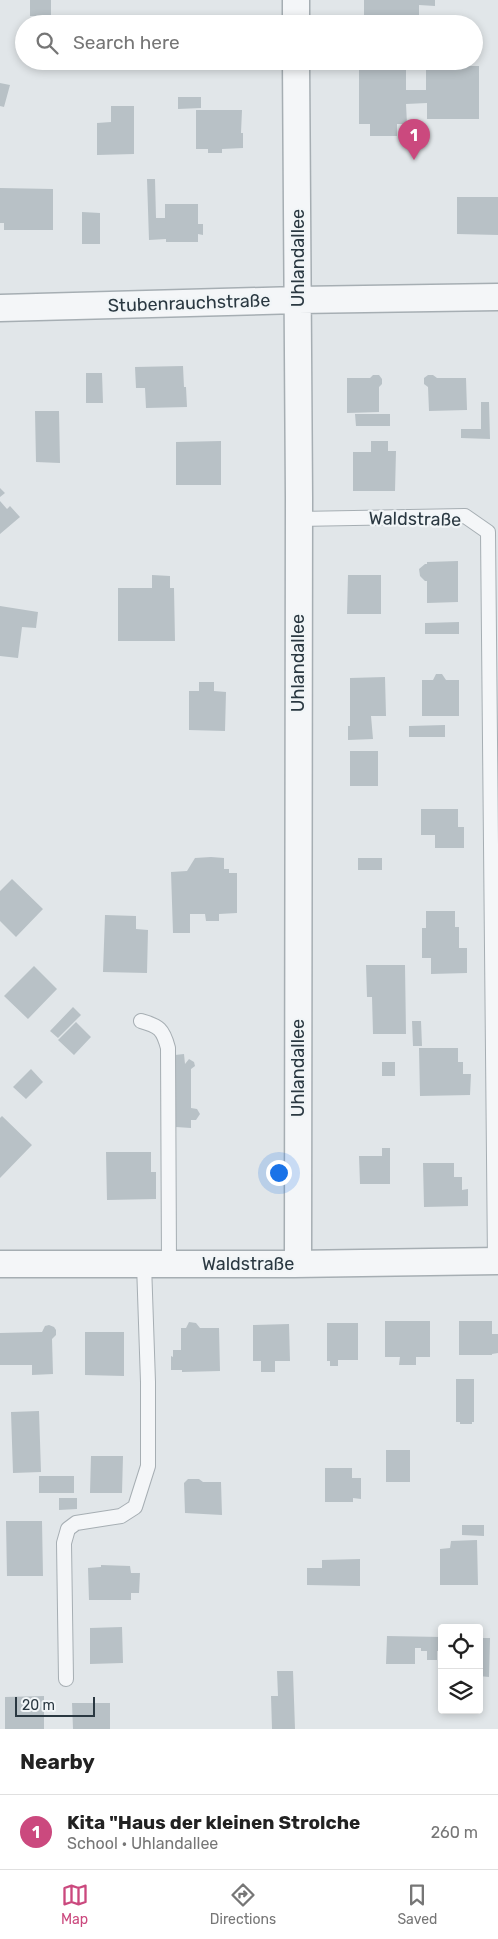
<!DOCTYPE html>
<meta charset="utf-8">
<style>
:root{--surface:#fff;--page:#f2f2f2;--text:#222;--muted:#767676;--line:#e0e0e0;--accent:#cb497e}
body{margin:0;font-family:Rubik,sans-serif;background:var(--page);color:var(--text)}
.controls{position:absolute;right:15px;bottom:15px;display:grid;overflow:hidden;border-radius:5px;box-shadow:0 2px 8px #0003}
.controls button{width:45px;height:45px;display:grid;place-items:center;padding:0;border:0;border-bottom:1px solid var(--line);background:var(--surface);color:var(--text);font:25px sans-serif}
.scale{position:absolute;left:15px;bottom:12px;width:80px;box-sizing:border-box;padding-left:5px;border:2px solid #2a3841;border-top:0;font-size:14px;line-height:18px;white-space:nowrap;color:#2a3841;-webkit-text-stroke:4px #f1f5f7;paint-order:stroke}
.you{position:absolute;left:278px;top:1172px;width:18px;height:18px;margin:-12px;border:4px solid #fff;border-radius:50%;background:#1a73e8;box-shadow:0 0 0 8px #1a73e833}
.badge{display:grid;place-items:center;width:32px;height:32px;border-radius:50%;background:var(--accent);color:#fff;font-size:16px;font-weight:700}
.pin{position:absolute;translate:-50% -41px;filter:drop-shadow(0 1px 2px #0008)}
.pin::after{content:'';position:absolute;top:26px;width:18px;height:15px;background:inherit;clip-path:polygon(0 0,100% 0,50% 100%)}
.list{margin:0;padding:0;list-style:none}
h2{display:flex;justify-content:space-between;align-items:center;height:65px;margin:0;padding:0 20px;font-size:21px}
h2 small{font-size:16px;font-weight:400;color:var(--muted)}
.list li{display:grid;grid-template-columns:32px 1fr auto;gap:15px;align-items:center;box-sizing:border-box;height:75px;padding:0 20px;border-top:1px solid var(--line)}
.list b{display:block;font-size:19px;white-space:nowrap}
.list p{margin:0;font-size:16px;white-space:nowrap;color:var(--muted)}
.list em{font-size:16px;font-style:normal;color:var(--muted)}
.icon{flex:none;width:28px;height:28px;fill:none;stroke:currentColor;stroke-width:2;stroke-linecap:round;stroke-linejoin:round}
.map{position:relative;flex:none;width:498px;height:1729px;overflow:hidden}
.search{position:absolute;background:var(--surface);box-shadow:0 2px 8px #0003;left:15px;right:15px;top:15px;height:55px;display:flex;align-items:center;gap:12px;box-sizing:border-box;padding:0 18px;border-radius:28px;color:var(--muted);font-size:19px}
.sheet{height:140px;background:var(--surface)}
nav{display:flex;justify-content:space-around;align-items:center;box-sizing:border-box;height:70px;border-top:1px solid var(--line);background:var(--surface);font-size:14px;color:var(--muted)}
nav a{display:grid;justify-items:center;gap:2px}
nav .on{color:var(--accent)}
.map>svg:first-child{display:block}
.building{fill:#b8c1c6}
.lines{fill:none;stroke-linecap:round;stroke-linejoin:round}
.lane-casing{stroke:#a6aeb3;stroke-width:16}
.street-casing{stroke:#a6aeb3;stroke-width:29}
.lane{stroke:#f4f6f8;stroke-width:14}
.street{stroke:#f4f6f8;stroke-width:26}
.labels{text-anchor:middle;stroke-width:4.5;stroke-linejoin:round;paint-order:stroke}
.street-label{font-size:18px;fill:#2a3841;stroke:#f1f5f7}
</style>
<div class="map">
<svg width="498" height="1729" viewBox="0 0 498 1729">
<rect width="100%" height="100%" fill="#e1e6e9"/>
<path class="building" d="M30,0H51V24H44V16H30Z
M364,0H435V6L419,5V24H364Z
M426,66H479V119H427V103L406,104L407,124H397V136H370V124H359V68H406V90H426Z
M0,83L10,85L4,107L0,106Z
M178,97H201V108L178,109Z
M111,106H134V154L97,155V123L111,122Z
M196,110H242L241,133H243V148L222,149V153H208V149H196Z
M147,179H155L156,218H165V204H198V224H203V235L198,234V242H166V239L149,240Z
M0,188L53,189V230H4V223H0Z
M457,197H498V235L457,234Z
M82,212L100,213V244H82Z
M183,366L184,387H186L187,407L146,408L145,388H136L135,367Z
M86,373H102L103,403H86Z
M373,375H379L382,379V384L379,387V412L347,413V378H370Z
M428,375H433L437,378H466L467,410L429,411L428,387L424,384V378Z
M481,402H489L490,439L461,438V429H481Z
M35,411H59L60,463L36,462Z
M355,414H390V426H356Z
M221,441V485H176V442Z
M371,441H388V451H396L395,491H353V452H371Z
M0,488L5,493L0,497Z
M0,501L7,509L10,506L20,517L0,534Z
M458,561V602L427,603V581H425L420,576L419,569L425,564H427V562Z
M152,575L170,576V588H174L175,641H118V588H152Z
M348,575H381V614H347Z
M0,606L38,612L36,628L22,627L18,658L0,656Z
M459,622V634H425V623Z
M436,674H442L446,680H459V716H422V680H433Z
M385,677L386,716H371L373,739L348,740V726H350V678Z
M199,682H214V691L226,692L225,731L189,730V691H199Z
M445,725V737H409V726Z
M350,751H378V786H350Z
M421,809H458V827H464V848H435V835H421Z
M211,857L224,858V869H229V873H237V913L219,914V921H206L205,914H190V933H173L171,872L187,871L195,858Z
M358,858H382V870H358Z
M12,879L43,909L16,937L0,921V891Z
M426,911H455V927H459V948H467V973L431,974V958H422V928H426Z
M105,915L136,916V929L148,930L147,973L103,972Z
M366,965H405L406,1034H373L372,997H367Z
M34,966L57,989L28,1019L4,996Z
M73,1007L81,1015L58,1038L50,1031Z
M412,1021H421L422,1046H413Z
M76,1022L91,1037L74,1055L58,1040Z
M419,1048H458V1062H463V1074H471L470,1095L420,1096Z
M184,1054L185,1064L189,1059L194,1062L195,1066L191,1069V1108L197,1109L200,1114L196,1120H191V1128L176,1127L175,1055Z
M382,1062H395V1076H382Z
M31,1069L43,1082L26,1099L13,1087Z
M2,1116L32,1145L0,1178V1118Z
M382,1148H390V1184H360L359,1156H382Z
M106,1152H151V1172H156V1199L107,1200Z
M423,1163H454V1177H462V1190L468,1189V1206L424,1207Z
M385,1321H430V1357H416V1365H399L400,1357H385Z
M459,1321H492V1334H498V1353L492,1354V1355H459Z
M189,1322L196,1323L200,1328H219L220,1371L182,1372V1370H171V1356L173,1357V1350H181V1328H186Z
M327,1323H358V1360H338V1366H330V1361H327Z
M289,1324L290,1361H275V1372H261V1361H253V1325Z
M49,1325L54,1327L56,1330V1335L52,1339L53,1374L32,1375V1365H0V1333L42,1332L45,1326Z
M85,1332H124V1376L85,1375Z
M456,1379H474V1422H472V1424H460V1422H456Z
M39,1411L41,1472L13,1473L11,1412Z
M386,1450H410V1482H386Z
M91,1456H123L122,1493H90Z
M325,1468H352V1478H361V1499L353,1498V1502H325Z
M39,1476H74V1493H39Z
M188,1479H199L203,1482H221L222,1515L185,1513L184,1483Z
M59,1498H77V1509L59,1510Z
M6,1521H42L43,1576H7Z
M462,1525H484V1536L462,1535Z
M477,1540L478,1585H440V1549L450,1548L451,1541Z
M360,1559V1586L307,1585V1568H322V1560Z
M101,1565L130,1566L131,1573H140L139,1593H131V1600H89L88,1568L101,1567Z
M122,1627L123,1663L90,1664V1628Z
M387,1636L442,1637V1651H437V1660H427V1651H421V1648H415V1664H386Z
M479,1638H490L489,1677L479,1676Z
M277,1671H293L295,1729H272L271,1696H278Z
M44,1696V1729H5V1697Z
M72,1703H110V1729H73Z"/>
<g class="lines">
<g class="lane-casing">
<path id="lane" d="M298,519L465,516L488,532L495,1261
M141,1021C159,1026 163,1029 168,1048L169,1264
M66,1679L64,1543L68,1529L76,1523L121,1516L135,1507L148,1466V1382L144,1264"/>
</g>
<g class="street-casing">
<path id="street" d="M296,0V24
M296,61L299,497L298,1264
M0,308L298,300L498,297
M0,1264H294L498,1261"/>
</g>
<use href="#lane" class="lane"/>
<use href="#street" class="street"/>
</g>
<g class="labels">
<g class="street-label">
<text transform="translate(298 258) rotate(-90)" y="6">Uhlandallee</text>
<text transform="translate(189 303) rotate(-2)" y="6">Stubenrauchstraße</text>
<text transform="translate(415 519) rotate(1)" y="6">Waldstraße</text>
<text transform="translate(298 663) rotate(-90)" y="6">Uhlandallee</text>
<text transform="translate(298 1068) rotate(-90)" y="6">Uhlandallee</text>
<text x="248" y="1270">Waldstraße</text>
</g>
</g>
</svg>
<div class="controls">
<button><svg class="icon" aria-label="locate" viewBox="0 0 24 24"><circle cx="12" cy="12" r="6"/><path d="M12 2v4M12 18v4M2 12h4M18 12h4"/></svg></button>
<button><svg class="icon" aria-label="layers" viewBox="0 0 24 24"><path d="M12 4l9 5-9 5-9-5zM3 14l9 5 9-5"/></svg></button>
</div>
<div class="scale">20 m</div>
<div class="you"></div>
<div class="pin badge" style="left:414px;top:160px">1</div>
<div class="search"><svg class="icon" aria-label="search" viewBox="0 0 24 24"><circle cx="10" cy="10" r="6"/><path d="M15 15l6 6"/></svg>Search here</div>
</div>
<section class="sheet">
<h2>Nearby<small></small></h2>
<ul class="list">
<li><span class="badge">1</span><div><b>Kita &quot;Haus der kleinen Strolche</b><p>School · Uhlandallee</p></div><em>260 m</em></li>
</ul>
</section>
<nav>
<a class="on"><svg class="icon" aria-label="map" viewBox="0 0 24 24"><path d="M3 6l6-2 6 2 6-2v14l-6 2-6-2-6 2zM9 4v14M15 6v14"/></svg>Map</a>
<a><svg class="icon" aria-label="directions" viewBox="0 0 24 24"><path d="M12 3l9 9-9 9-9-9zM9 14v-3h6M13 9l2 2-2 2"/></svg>Directions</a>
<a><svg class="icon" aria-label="saved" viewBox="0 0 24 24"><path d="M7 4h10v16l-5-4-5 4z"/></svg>Saved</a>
</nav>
